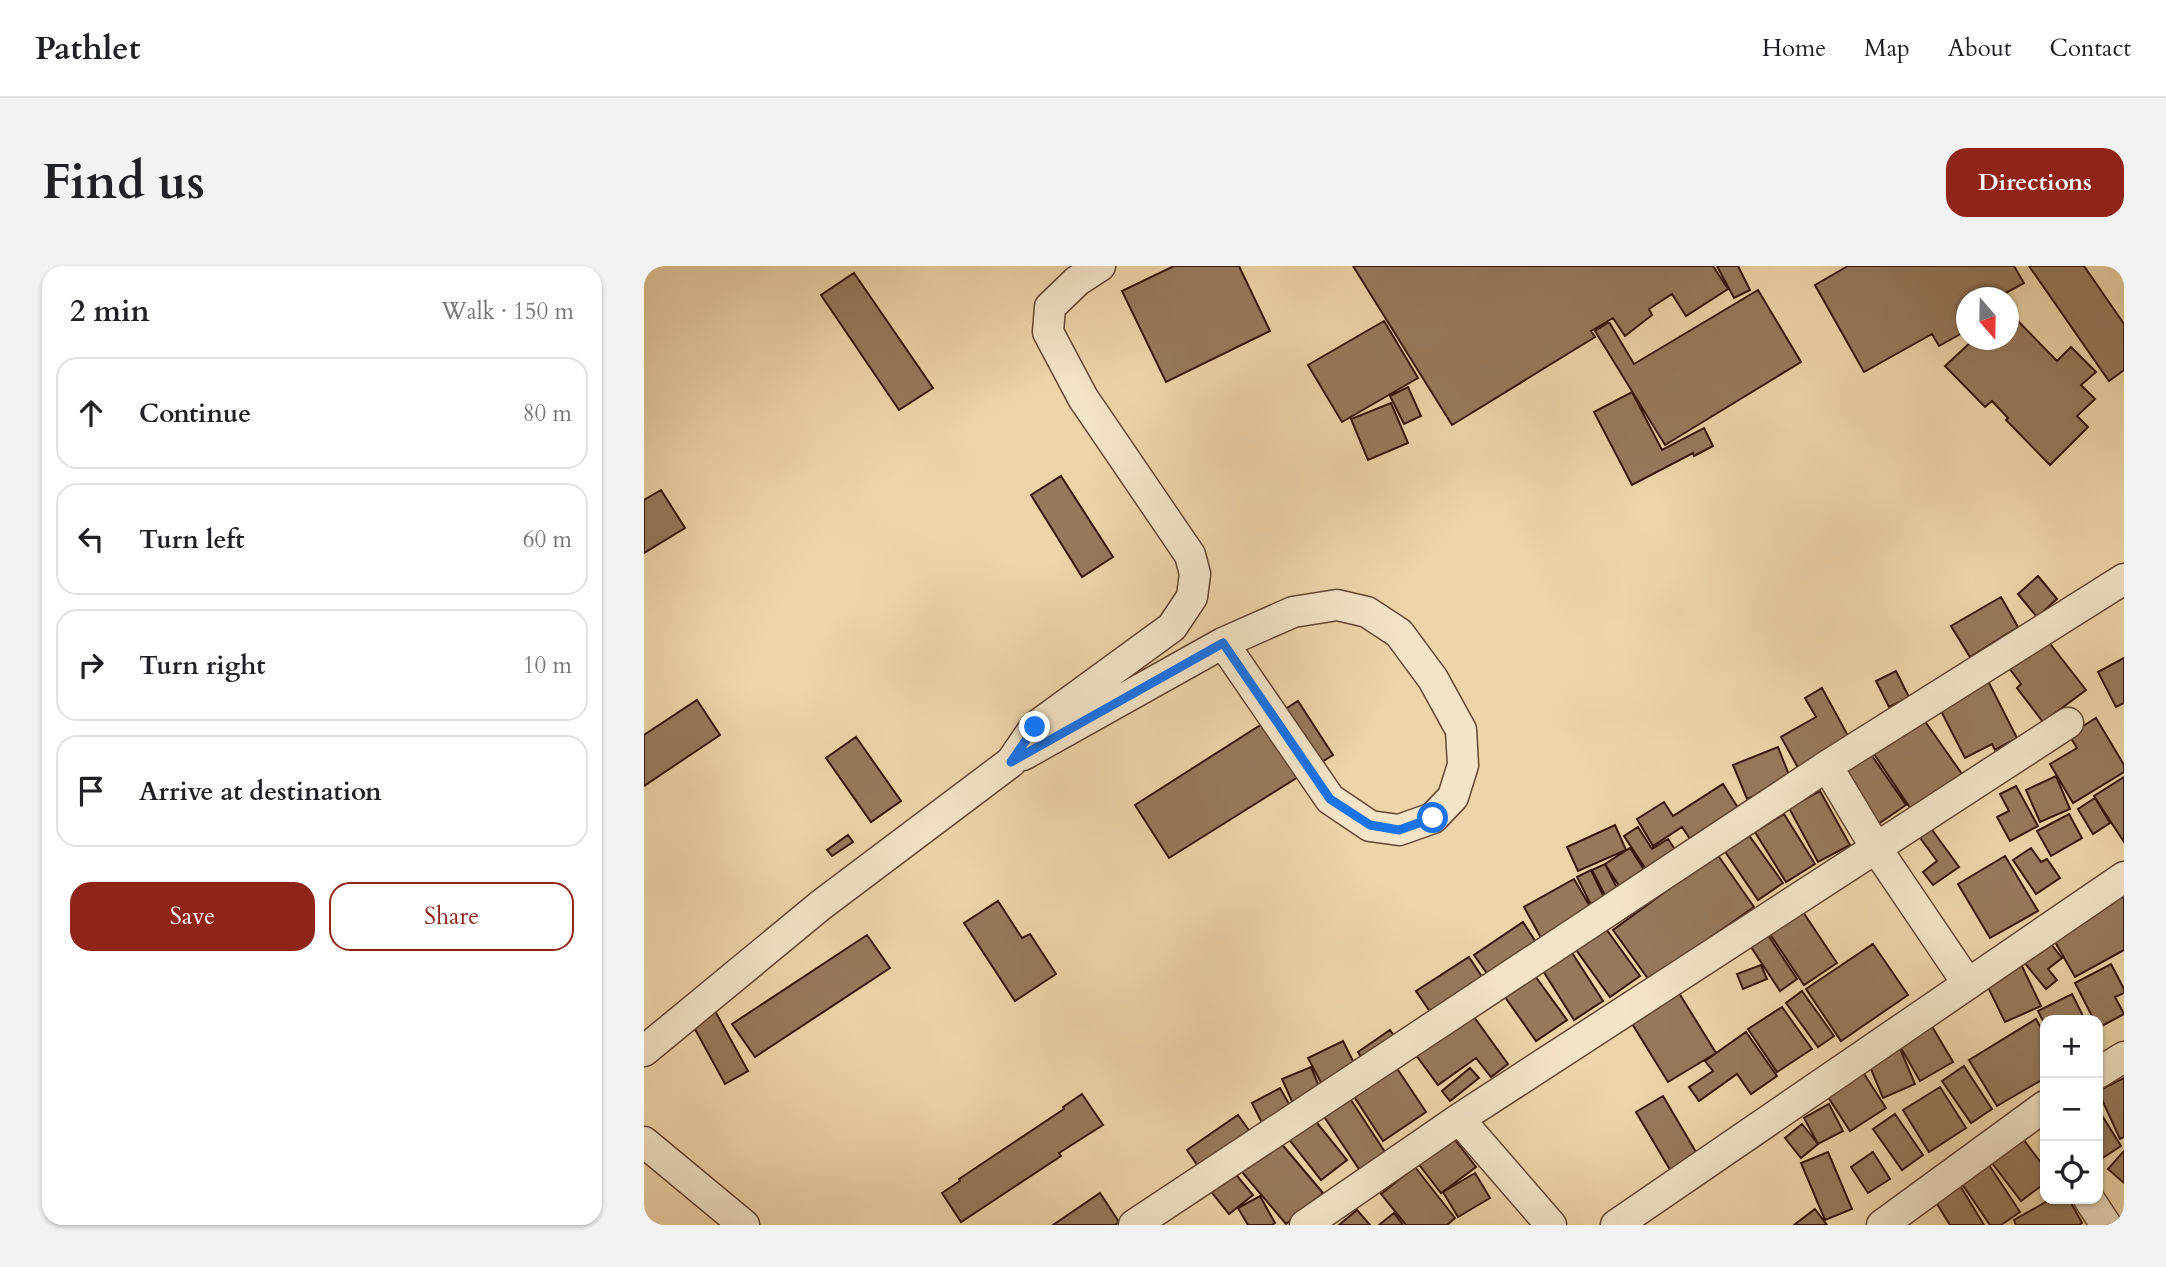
<!DOCTYPE html>
<meta charset="utf-8">
<style>
:root{--surface:#fff;--page:#f2f2f2;--text:#202124;--muted:#757577;--line:#e0e0e0;--accent:#8f2418}
body{margin:0;font-family:Cardo,serif;background:var(--page);color:var(--text)}
.controls{position:absolute;right:21px;bottom:21px;display:grid;overflow:hidden;border-radius:14px;box-shadow:0 2px 5px #0004}
.controls button{width:63px;height:63px;display:grid;place-items:center;padding:0;border:0;border-bottom:2px solid var(--line);background:var(--surface);color:var(--text);font:35px sans-serif}
.compass{position:absolute;left:1312px;top:21px;width:63px;height:63px;border-radius:50%;background:var(--surface);box-shadow:0 2px 5px #0004;rotate:160deg}
.stop{position:absolute;width:21px;height:21px;margin:-16px;border:5px solid #1a73e8;border-radius:50%;background:#fff}
.stop.end{background:#1a73e8;border-color:#fff;box-shadow:0 2px 7px #0008}
.list{margin:0;padding:0;list-style:none}
h2{display:flex;justify-content:space-between;align-items:center;height:91px;margin:0;padding:0 28px;font-size:30px}
h2 small{font-size:23px;font-weight:400;color:var(--muted)}
.list li{display:grid;grid-template-columns:46px 1fr auto;gap:21px;align-items:center;box-sizing:border-box;height:112px;margin:0 14px 14px;padding:0 14px;border:2px solid var(--line);border-radius:21px}
.list b{display:block;font-size:26px;white-space:nowrap}
.list em{font-size:23px;font-style:normal;color:var(--muted)}
.actions{display:flex;gap:14px;padding:21px 28px}
.actions a{flex:1;padding:16px 0;border:2px solid var(--accent);border-radius:21px;text-align:center;font-size:24px;color:var(--accent)}
.actions .main{background:var(--accent);color:#fff}
.icon{flex:none;width:38px;height:38px;fill:none;stroke:currentColor;stroke-width:2;stroke-linecap:round;stroke-linejoin:round}
.map{position:relative;flex:none;width:1480px;height:959px;overflow:hidden;border-radius:21px}
header{display:flex;align-items:center;gap:42px;box-sizing:border-box;height:98px;padding:0 35px;background:var(--surface);border-bottom:2px solid var(--line)}
header strong{font-size:33px}
nav{display:flex;gap:38px;margin-inline-start:auto;font-size:24px}
.intro{display:flex;align-items:center;justify-content:space-between;box-sizing:border-box;height:168px;padding:0 42px}
h1{margin:0;font-size:49px}
.button{padding:18px 32px;border-radius:21px;background:var(--accent);color:#fff;font-size:24px;font-weight:700}
main{display:flex;gap:42px;padding:0 42px}
aside{flex:1;background:var(--surface);border-radius:21px;box-shadow:0 2px 5px #0004}
.map>svg:first-child{display:block}
.building{fill:#96795d;stroke:#37160a;stroke-width:2}
.lines{fill:none;stroke-linecap:round;stroke-linejoin:round}
.minor-casing{stroke:#644632;stroke-width:33}
.minor{stroke:#f3e3c7;stroke-width:30}
.route{stroke:#1a73e8;stroke-width:9}
</style>
<header>
<strong>Pathlet</strong>
<nav><a>Home</a><a>Map</a><a>About</a><a>Contact</a></nav>
</header>
<div class="intro"><h1>Find us</h1><a class="button">Directions</a></div>
<main>
<aside>
<h2>2 min<small>Walk · 150 m</small></h2>
<ul class="list">
<li><svg class="icon" aria-label="ahead" viewBox="0 0 24 24"><path d="M12 20V5M6 11l6-6 6 6"/></svg><div><b>Continue</b></div><em>80 m</em></li>
<li><svg class="icon" aria-label="left" viewBox="0 0 24 24"><path d="M17 20v-9H6M10 6l-5 5 5 5"/></svg><div><b>Turn left</b></div><em>60 m</em></li>
<li><svg class="icon" aria-label="right" viewBox="0 0 24 24"><path d="M7 20v-9h11M14 6l5 5-5 5"/></svg><div><b>Turn right</b></div><em>10 m</em></li>
<li><svg class="icon" aria-label="arrive" viewBox="0 0 24 24"><path d="M6 21V4h12l-3 4 3 4H6"/></svg><div><b>Arrive at destination</b></div></li>
</ul>
<div class="actions"><a class="main">Save</a><a>Share</a></div>
</aside>
<div class="map">
<svg width="1480" height="959" viewBox="0 0 1480 959">
<rect width="100%" height="100%" fill="#edd4a9"/>
<filter id="stains"><feTurbulence type="fractalNoise" baseFrequency=".00286" numOctaves="4"/><feColorMatrix values="0 0 0 0 .2 0 0 0 0 .09 0 0 0 0 .02 0 0 0 .5 -.17"/></filter>
<radialGradient id="worn" r=".72"><stop offset=".6" stop-color="#630" stop-opacity="0"/><stop offset="1" stop-color="#630" stop-opacity=".3"/></radialGradient>
<path class="building" d="M530,0H595L626,65L522,116L478,25Z
M709,0H1069L1084,23L1042,50L1028,28L1005,43L1008,49L981,70L969,52L947,65L951,71L808,159Z
M1073,0H1094L1106,24L1090,32Z
M1204,0H1370L1380,17L1356,30L1357,32H1322V65L1295,80L1288,68L1220,106L1171,19Z
M1385,0H1440L1480,58V104L1465,115Z
M210,7L289,122L255,144L177,29Z
M1114,24L1157,96L1021,179L951,65L965,56L990,98Z
M740,55L774,112L698,156L664,99Z
M1374,55L1413,95L1427,81L1452,106L1437,119L1451,133L1433,150L1444,161L1406,199L1362,154L1364,152L1348,135L1341,141L1301,100L1329,74H1344L1350,79L1355,74H1364V64Z
M764,121L777,150L760,158L746,130Z
M988,126L1018,184L1060,162L1069,180L1050,190L1049,187L988,219L950,146Z
M747,137L764,177L724,194L707,153Z
M417,210L469,291L438,311L387,229Z
M17,224L41,262L0,287V234Z
M1394,310L1413,333L1393,351L1374,328Z
M1357,331L1374,361L1326,391L1307,360Z
M1400,370L1442,424L1399,456L1373,422L1377,418L1362,398Z
M1480,392V437L1472,441L1454,406Z
M1252,405L1265,431L1245,441L1232,415Z
M1342,411L1373,472L1351,484L1348,478L1321,492L1296,443Z
M1178,422L1209,479L1157,507L1137,471L1172,451L1161,432Z
M53,434L76,469L0,520V469Z
M654,435L689,489L525,592L491,539Z
M1452,452L1480,499V506L1429,537L1406,498L1433,482L1425,469Z
M1280,454L1318,508L1267,543L1230,488Z
M212,471L257,535L227,556L182,492Z
M1134,481L1147,514L1103,533L1089,499Z
M1224,484L1262,539L1227,563L1198,502Z
M1412,510L1426,543L1396,556L1382,524Z
M1480,511V576L1450,530Z
M1079,518L1096,545L1048,576L1038,561L1009,580L993,553L1020,536L1029,550Z
M1372,520L1394,560L1366,575L1353,551L1365,545L1356,528Z
M1176,525L1206,579L1174,596L1145,542Z
M1451,532L1466,557L1449,568L1434,543Z
M1140,548L1171,598L1142,616L1111,566Z
M1425,548L1438,572L1407,590L1393,565Z
M971,559L982,584L934,605L923,581Z
M994,561L1008,583L1024,573L1034,588L1005,608L980,570Z
M1286,561L1315,601L1289,619L1279,606L1293,595L1274,569Z
M1104,568L1139,617L1114,634L1080,584Z
M204,569L209,576L188,590L183,584Z
M986,582L1004,610L979,626L961,598Z
M1387,582L1397,596L1403,593L1416,612L1392,628L1369,594Z
M1073,588L1110,641L1005,714L969,664Z
M1361,590L1394,645L1346,672L1314,618Z
M961,598L977,630L965,637L948,604Z
M947,604L964,640L951,647L933,611Z
M930,613L948,644L897,672L880,641Z
M1476,627L1480,633V684L1431,711L1406,667Z
M354,635L378,672L386,668L412,708L371,735L320,657Z
M1157,643L1193,697L1160,719L1124,665Z
M879,656L897,684L849,716L830,689Z
M960,660L996,710L966,731L930,681Z
M1122,666L1153,713L1136,725L1105,678Z
M223,669L246,702L111,791L88,758Z
M1404,674L1418,692L1404,703L1413,714L1402,723L1379,695Z
M1229,678L1264,729L1197,775L1162,723Z
M925,682L959,735L930,754L896,700Z
M825,691L844,720L791,753L772,725Z
M1376,696L1397,740L1361,756L1340,713Z
M1467,698L1480,723V727L1471,731L1480,748L1454,762V754H1450L1431,717Z
M1117,699L1123,713L1099,723L1093,708Z
M886,703L923,754L892,775L856,724Z
M1158,725L1190,770L1174,781L1142,737Z
M1035,727L1072,787L1024,816L987,756Z
M1428,728L1441,754H1401V759L1394,745Z
M1138,741L1168,783L1133,806L1104,763Z
M70,743L104,805L81,818L47,756Z
M825,744L864,798L847,811L832,792L794,819L769,785Z
M1283,752L1309,796L1276,815L1250,770Z
M1392,753L1401,769V812L1353,840L1325,794Z
M746,764L755,777L722,799L714,786Z
M1102,766L1133,810L1107,828L1093,808L1055,835L1045,821L1069,805L1061,795Z
M699,775L715,807L681,824L664,792Z
M1254,778L1271,818L1239,832L1222,791Z
M1213,797L1242,842L1206,865L1177,820Z
M750,798L782,846L739,875L707,826Z
M1320,800L1348,843L1327,857L1298,815Z
M667,801L679,830L651,842L638,813Z
M826,802L835,812L806,835L798,825Z
M1480,812V871L1476,873L1454,825Z
M1296,821L1322,862L1285,886L1259,844Z
M636,822L649,845L620,861L608,837Z
M438,828L459,859L415,887L417,890L317,956L298,927L316,915L315,913L420,843L419,841Z
M1019,830L1059,898L1032,914L992,846Z
M705,831L741,886L715,903L679,849Z
M1185,838L1199,865L1174,878L1160,852Z
M1454,843L1477,880L1454,895Z
M1251,848L1279,889L1258,904L1229,863Z
M594,849L609,870L558,906L543,884Z
M669,852L703,894L677,914L644,872Z
M1158,858L1174,878L1157,892L1141,872Z
M630,869L679,927L642,958L593,900Z
M808,870L832,901L797,927L773,896Z
M1379,873L1401,902V917L1377,935L1348,897Z
M1480,885V917L1464,903Z
M1184,886L1208,943L1181,954L1157,897Z
M1229,886L1246,913L1224,927L1207,901Z
M1343,896L1376,946L1357,959H1346L1316,915Z
M584,899L609,929L585,948L561,918Z
M771,901L811,952L803,959H762L737,928Z
M831,907L846,932L814,951L799,926Z
M1315,918L1340,959H1306L1290,933Z
M456,927L475,956L471,959H409Z
M616,930L631,957L628,959H604L594,942Z
M1407,933H1425L1438,957L1435,959H1372L1370,954Z
M1171,943L1183,959H1150Z
M713,944L726,959H695Z
M750,947L759,959H735Z"/>
<g class="lines">
<g class="minor-casing">
<path id="minor" d="M379,489L579,377L649,346L693,339L723,346L755,367L789,413L817,464L819,499L809,531L789,552L755,564L726,560L686,533L579,377
M1183,500L1232,582L1424,457
M0,785L177,639L367,496L391,461L528,361L548,331L551,308L546,289L439,132L404,66L406,41L433,15L456,0
M1454,807L1480,791
M815,853L1232,582L1324,718
M0,876L100,959
M1445,933L1462,959
M490,959L1183,500L1480,313
M661,959L815,853L907,959
M972,959L1480,611
M1238,959L1401,840"/>
</g>
<use href="#minor" class="minor"/>
</g>
<g class="lines">
<path class="route" d="M391,461L367,496L579,377L686,533L726,559L755,564L789,552"/>
</g>
<rect width="100%" height="100%" filter="url(#stains)"/>
<rect width="100%" height="100%" fill="url(#worn)"/>
</svg>
<div class="controls">
<button>+</button>
<button>−</button>
<button><svg class="icon" aria-label="locate" viewBox="0 0 24 24"><circle cx="12" cy="12" r="6"/><path d="M12 2v4M12 18v4M2 12h4M18 12h4"/></svg></button>
</div>
<svg class="compass" viewBox="-18 -18 36 36"><path d="M0-13l5 13h-10z" fill="#e53935"/><path d="M0 13l5-13h-10z" fill="#757577"/></svg>
<div class="stop" style="left:789px;top:552px"></div>
<div class="stop end" style="left:391px;top:461px"></div>
</div>
</main>
